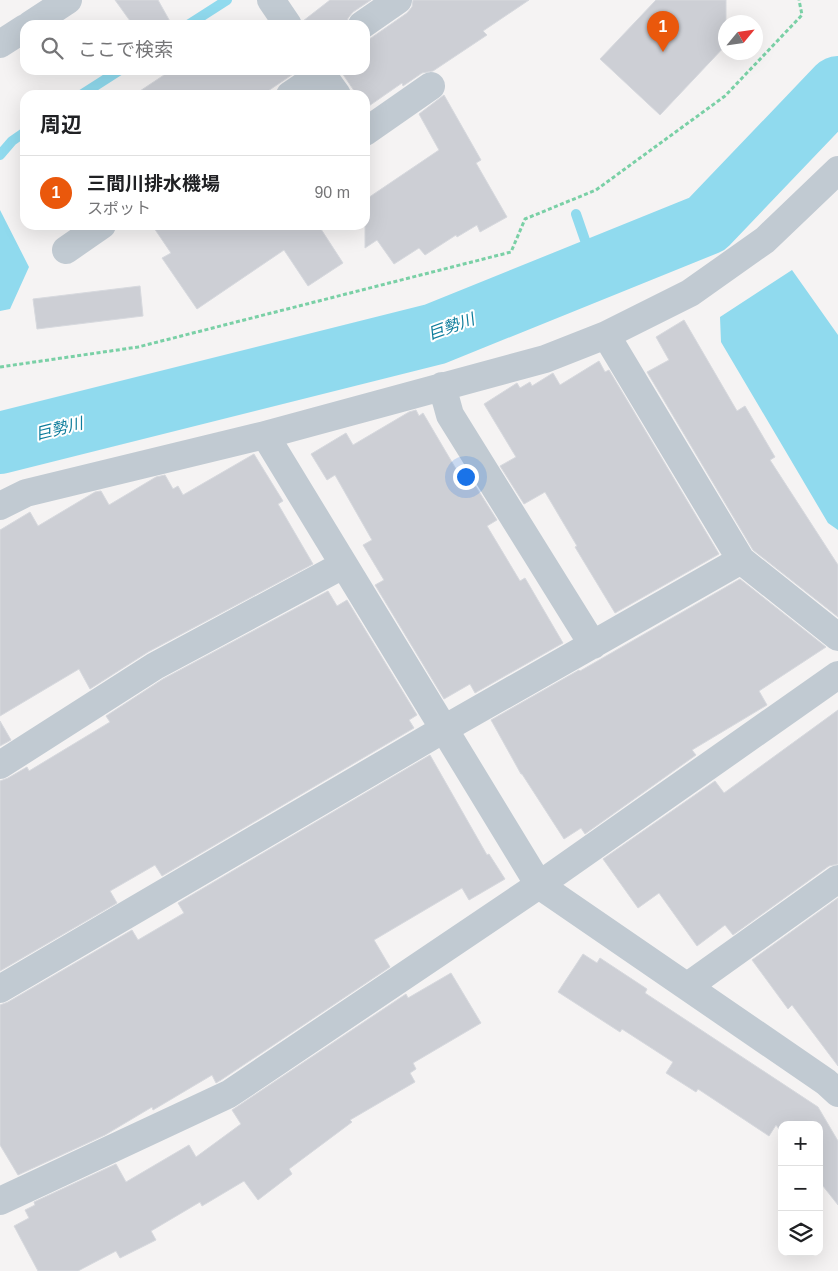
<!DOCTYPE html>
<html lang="ja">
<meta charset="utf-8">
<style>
:root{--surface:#fff;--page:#f2f2f2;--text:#202124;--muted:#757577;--line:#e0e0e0;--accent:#ea580c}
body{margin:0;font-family:Arial,"Noto Sans JP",sans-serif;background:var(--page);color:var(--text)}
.controls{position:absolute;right:15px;bottom:15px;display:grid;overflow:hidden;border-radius:10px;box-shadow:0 5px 20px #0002}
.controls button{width:45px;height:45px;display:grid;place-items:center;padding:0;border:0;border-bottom:1px solid var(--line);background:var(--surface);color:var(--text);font:25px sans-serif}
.compass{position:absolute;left:718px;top:15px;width:45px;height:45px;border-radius:50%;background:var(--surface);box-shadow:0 5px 20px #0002;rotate:61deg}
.you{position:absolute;left:465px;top:476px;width:18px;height:18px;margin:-12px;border:4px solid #fff;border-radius:50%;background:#1a73e8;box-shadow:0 0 0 8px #1a73e833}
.badge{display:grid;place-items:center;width:32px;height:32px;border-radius:50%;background:var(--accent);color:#fff;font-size:16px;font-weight:700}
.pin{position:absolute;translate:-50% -41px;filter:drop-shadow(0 1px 2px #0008)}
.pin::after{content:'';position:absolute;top:26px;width:18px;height:15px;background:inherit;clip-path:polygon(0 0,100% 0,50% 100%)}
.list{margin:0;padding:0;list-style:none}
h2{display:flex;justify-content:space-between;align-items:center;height:65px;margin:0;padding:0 20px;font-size:21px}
h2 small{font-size:16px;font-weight:400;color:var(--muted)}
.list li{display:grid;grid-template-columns:32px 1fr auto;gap:15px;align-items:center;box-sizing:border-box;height:75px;padding:0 20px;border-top:1px solid var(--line)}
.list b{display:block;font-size:19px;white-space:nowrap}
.list p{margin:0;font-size:16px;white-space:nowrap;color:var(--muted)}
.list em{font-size:16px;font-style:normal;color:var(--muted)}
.icon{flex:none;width:28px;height:28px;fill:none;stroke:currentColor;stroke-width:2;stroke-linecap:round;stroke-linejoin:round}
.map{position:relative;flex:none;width:838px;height:1271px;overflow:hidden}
.search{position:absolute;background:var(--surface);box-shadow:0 5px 20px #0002;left:20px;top:20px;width:350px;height:55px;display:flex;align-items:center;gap:12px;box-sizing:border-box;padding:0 18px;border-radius:15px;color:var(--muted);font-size:19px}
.panel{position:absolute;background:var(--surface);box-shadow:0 5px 20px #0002;left:20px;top:90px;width:350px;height:140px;border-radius:15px}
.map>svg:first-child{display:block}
.water{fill:#90daee}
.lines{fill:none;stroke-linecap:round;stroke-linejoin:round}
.stream{stroke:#90daee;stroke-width:10}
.river{stroke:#90daee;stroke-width:62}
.building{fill:#cdcfd5;stroke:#d7d9de}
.path{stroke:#7ad0a6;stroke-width:3;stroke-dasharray:4 2.5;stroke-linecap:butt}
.minor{stroke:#c1cad2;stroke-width:28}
.labels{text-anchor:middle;stroke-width:4;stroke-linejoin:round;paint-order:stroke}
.water-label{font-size:16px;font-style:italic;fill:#0c7c9b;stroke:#fff}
</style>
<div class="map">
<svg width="838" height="1271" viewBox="0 0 838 1271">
<rect width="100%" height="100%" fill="#f5f3f3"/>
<path class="water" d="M0,210L29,267L10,309L0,311Z
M792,270L838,335V530L828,523L721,342L720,317Z"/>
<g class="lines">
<path class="stream" d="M188,25L227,0
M81,95L120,70
M0,155L12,141L25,132
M576,214L595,269"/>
<path class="river" d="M0,443L435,334L707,224L838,87"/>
</g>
<path class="building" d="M115,0H158L172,25H133Z
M330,0H371L353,12L348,18L347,25H303V21Z
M413,0H529L483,31L487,35L433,71L422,73L403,86L402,83L366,108L365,95H357L340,70H365V40L371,38L407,13L412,7Z
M656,0H726V45L660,115L600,59Z
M165,70H299L262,95H134L167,73Z
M444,95L481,160L476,163L507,217L480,232L477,225L457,237L456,235L425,255L419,248L394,264L377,240L365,248V200L439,150L419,114Z
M152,225H321L319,226L343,263L308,286L284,250L197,309L162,258L171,253Z
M140,286L143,316L37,329L33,299Z
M684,320L737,411L745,406L775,457L770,460L838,565V617L753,550L647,372L669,360L656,337Z
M599,361L605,372L609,370L719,554L615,613L575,547L577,546L545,492L524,504L500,466L516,457L484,404L517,383L520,388L530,382L532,386L553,373L560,385Z
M416,410L419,416L423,413L466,486L473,482L497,520L487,526L520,581L525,578L563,643L475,693L470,684L444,699L375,585L384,580L363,545L372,540L335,475L327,480L311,454L346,433L353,445L409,412Z
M254,454L283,501L278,504L313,564L148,652L90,689L79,669L0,716V530L30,512L38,526L95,492L101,491L109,505L156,477L165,475L173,489L178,486L183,495Z
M740,579L826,647L759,691L767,705L692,750L696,755L585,834L581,828L564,839L522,774H521L491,720L579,670L580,671Z
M328,591L337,606L347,600L417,715L409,720L414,728L162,876L155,865L110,891L117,903L0,971V781L8,778L27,767L29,771L110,722L106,716L163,679Z
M838,710V864L829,866L733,935L725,925L697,946L659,893L638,908L603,859L715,781L724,793Z
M0,721L11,740L0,746Z
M430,755L487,855L489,854L505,879L469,900L462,888L374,940L390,967L221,1080L216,1083L212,1075L153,1110L152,1107L105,1135L18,1175L0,1145V1005L8,1002L132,930L138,940L184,913L178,903Z
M838,898V1066L792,1005L788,1009L752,960Z
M583,954L597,963L600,958L647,989L645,993L818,1107L838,1141V1205L819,1181V1125H782V1133L776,1125L769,1136L698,1089L696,1092L666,1073L673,1062L622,1029L620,1032L558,992Z
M451,973L481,1023L413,1063L416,1069L410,1073L415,1082L350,1120L352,1122L289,1169L292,1174L258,1200L244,1181L202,1206L200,1202L151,1231L156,1240L120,1258L116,1251L78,1271H38L14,1226L29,1218L25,1210L35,1205L34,1202L116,1164L126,1182L189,1145L196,1157L241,1124L232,1110L406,994L408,998Z"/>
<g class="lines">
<path class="path" d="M0,367L138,347L511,252L525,219L596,190L725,96L802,15L799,0"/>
<path class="minor" d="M271,0L288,25
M30,25L68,0
M362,25L398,0
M0,44L25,28
M319,70L337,95
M290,95L321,74
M365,132L431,86
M66,250L102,225
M606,335L690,293L765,240L838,170
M442,386L450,415L593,645
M265,435L539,885L826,1082L838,1093
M0,506L26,493L265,435L545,359L606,335L741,560L838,637
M0,765L155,666L343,565
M688,986L838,879
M0,989L444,729L741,560
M0,1201L229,1094L539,885L838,675"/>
</g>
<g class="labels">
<g class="water-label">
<text transform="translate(451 326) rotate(-20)" y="6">巨勢川</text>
<text transform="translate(59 428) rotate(-14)" y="6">巨勢川</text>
</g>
</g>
</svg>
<div class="controls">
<button>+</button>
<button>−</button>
<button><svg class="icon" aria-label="layers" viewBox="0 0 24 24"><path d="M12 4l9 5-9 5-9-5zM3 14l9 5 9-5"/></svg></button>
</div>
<svg class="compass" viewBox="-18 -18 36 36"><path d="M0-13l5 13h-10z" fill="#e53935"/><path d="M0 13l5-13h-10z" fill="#757577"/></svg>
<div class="you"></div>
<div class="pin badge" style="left:663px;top:52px">1</div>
<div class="search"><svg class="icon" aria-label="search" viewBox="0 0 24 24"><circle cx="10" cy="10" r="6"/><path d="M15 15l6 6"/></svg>ここで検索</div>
<section class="panel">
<h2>周辺<small></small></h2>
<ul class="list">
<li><span class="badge">1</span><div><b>三間川排水機場</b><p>スポット</p></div><em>90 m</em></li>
</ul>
</section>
</div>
